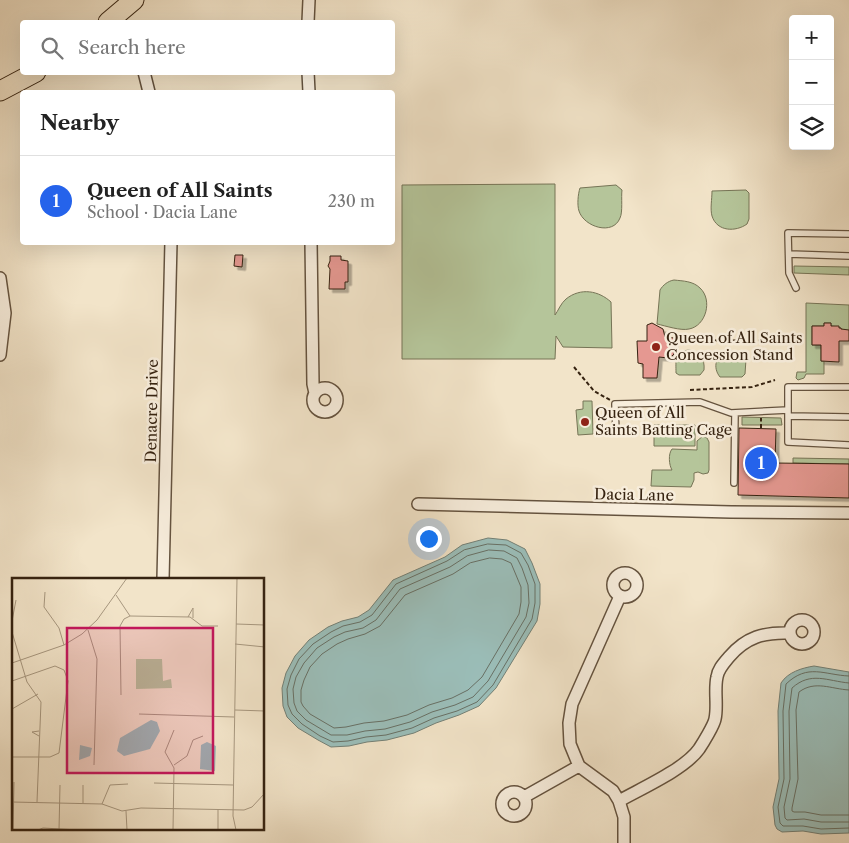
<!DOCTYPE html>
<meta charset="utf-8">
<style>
:root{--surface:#fff;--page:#f6f6f6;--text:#222;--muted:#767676;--line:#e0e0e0;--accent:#2563eb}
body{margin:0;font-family:"Libre Caslon Text",serif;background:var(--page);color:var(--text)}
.controls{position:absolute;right:15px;top:15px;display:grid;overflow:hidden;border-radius:5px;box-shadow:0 5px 20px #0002}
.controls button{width:45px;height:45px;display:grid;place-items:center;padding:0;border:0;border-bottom:1px solid var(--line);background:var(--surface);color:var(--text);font:25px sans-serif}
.you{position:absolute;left:428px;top:538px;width:18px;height:18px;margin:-12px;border:4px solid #fff;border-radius:50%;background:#1a73e8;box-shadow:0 0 0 8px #1a73e833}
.badge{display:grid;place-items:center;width:32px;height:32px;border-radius:50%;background:var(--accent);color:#fff;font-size:16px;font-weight:700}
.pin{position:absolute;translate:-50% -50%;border:2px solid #fff;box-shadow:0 1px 5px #0006}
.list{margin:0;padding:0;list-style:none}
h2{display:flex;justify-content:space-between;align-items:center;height:65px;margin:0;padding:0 20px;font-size:21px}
h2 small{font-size:16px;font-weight:400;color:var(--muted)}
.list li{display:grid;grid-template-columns:32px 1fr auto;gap:15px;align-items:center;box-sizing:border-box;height:90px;padding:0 20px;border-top:1px solid var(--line)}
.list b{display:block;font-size:19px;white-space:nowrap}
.list p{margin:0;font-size:16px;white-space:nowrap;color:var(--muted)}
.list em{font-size:16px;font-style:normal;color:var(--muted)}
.icon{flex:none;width:28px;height:28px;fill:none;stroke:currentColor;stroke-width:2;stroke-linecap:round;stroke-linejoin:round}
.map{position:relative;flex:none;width:849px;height:843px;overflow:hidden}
.search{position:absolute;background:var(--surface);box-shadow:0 5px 20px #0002;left:20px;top:20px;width:375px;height:55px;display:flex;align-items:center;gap:12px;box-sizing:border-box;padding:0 18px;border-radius:5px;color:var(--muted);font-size:19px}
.panel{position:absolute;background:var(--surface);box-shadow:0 5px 20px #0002;left:20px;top:90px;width:375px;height:155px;border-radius:5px}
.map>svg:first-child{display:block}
.green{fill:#b5c59a;stroke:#767456}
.water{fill:#9bbeb9;stroke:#738076}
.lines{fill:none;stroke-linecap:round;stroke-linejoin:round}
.shore{stroke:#687065;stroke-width:1}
.building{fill:#e59891;stroke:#362311;filter:url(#shadow)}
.lane-casing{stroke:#65533f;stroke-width:8}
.street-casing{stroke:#65533f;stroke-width:14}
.primary-casing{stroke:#362311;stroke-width:21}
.path{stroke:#362311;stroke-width:2;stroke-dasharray:4 2.5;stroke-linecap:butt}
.lane{stroke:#f7eddc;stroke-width:5.5}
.street{stroke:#f7eddc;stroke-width:11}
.primary{stroke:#f2e4c9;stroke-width:19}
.poi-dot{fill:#8f2418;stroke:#f7eddc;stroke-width:2}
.labels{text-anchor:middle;stroke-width:5;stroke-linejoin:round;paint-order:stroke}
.poi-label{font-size:15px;fill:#362311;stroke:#f7eddc;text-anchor:start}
.street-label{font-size:15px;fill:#362311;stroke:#f7eddc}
.inset-road{fill:none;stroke:#a7977f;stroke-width:1}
.view{fill:#c2185b;fill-opacity:0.15;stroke:#c2185b;stroke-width:2.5}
.inset-edge{fill:none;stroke:#362311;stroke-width:2.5}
</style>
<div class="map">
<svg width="849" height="843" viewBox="0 0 849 843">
<defs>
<filter id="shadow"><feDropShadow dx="3.5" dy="3.5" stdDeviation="0" flood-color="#0004"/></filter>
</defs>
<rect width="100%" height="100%" fill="#f2e4c9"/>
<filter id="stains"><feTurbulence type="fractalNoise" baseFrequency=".004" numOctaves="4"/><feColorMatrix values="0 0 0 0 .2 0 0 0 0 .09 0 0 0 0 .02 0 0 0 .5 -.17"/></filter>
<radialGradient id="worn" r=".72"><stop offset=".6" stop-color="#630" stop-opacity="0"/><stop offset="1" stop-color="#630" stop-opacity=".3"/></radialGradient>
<path class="green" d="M555,184V315C558,311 561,303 566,299C581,287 599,291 611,302L612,348L563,347L556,336L555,359H402V185Z
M616,185L622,190C621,197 623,212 620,218C613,236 584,227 579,211C577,205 578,194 580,188Z
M746,190L749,193V219L747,224C736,232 717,232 712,216C710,209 712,199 712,191Z
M794,266L849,267V275L794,273Z
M674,280C683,281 693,281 700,288C713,300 706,326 689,329C681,331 666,326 657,324L660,290C663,285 668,281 674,280Z
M806,303L849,305V330L848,331H841V328L831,326V323H824V326H812V345H821V361H824V374H806L804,378L798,380L796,378L797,372H806Z
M689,350C700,352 705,359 704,370L700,375H679L676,373C676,360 674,352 689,350Z
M728,351H736L746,359L745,374L742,377H720C712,367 716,355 728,351Z
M583,401H592L593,434L578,435L576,410L583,409Z
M742,417L781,418L782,425H742Z
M654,425H695V446H654Z
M703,436L707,438L709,442V470L708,473L703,474L698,472L694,473V480L691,487L651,486L652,470H672C669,465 668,454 672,449L697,450V441Z
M793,458L849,459V464L793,463Z"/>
<path class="water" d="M488,538L507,540L525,549L532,563L540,584V604L537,621L496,688L479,706L459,715L436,723L414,733L387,740L367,742L349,746L331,747L318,740L298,728L287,717L283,706L282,688L286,673L295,656L309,640L328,627L342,621L358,617L369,610L393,580L445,557L462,545Z
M814,666L849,672V833L821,834L803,831L782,832L777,829L775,825L773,807L779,779L778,711L781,683C788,672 802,668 814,666Z"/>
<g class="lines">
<path class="shore" d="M488,544L506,545L521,553L528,565L535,584V603L532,619L493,685L477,702L457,711L434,718L412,728L386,735L366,737L348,741L333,742L320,736L302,724L292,714L288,705L287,689L291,675L299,659L313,644L331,632L343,626L360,622L372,615L396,584L447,561L464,550Z
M489,550L504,551L517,558L522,568L528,585L529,603L526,617L488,681L473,697L455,705L432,712L410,722L385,729L365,731L347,735H331L306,720L297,711L294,703L293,689L296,677L304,663L317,648L334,637L345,632L363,628L376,620L400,589L450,567L467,556Z
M490,558L502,559L511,563L521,587V602L519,614L482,677L468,690L452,698L429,705L407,715L384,721L364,723L346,727L334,728L310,714L303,706L301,702V690L304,680L310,667L322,654L337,644L348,639L365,634L380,626L405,595L453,574L470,563Z
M849,676C824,675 808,663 786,684L783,711L784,779L778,807L780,823L783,826H803L821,829L849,828
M849,683C827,681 811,671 792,688L789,711L790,779L784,807L785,818L787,820L804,819L821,822H849
M849,690C831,689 815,680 799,692L796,710L798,779L792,808V811L794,812H805L821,815H849"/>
</g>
<path class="building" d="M235,255H243L242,267L234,266Z
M330,256H341V260L348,261V282H345V289H329L330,269L328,266L330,261Z
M652,323L663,329L665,337L674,338V354L672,356L668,358L659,357L657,378H643V364L638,363L637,341H647V325Z
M824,323H831V326H839V328H841V329L849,330V341H839V362L821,361V345H812V326H824Z
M739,428L776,429L775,463L849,464V498L738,495Z"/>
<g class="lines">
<g class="lane-casing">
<path id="lane" d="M789,254L849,256
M796,288L789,273L788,233L849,234
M849,387H788V442L849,445
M788,416L849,417
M616,433L615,404L700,402L731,413L788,410
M734,483L735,413"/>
</g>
<g class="street-casing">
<path id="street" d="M308,22L309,0
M144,72L149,92
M308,72L309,92
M311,242L313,384L315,393
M0,278L5,313L0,355
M313 400a12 12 0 1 1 24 0a12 12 0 1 1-24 0Z
M418,504L731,512L849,513
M613 585a12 12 0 1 1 24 0a12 12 0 1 1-24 0Z
M163,579L171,242
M620,596L572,704L569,723L570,744L579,766L613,791L619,801L624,817V843
M790 632a12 12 0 1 1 24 0a12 12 0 1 1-24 0Z
M502 804a12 12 0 1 1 24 0a12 12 0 1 1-24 0Z
M524,797L579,766
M619,801C642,788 685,769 699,749C703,743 714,725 715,719C718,706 714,690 717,677C718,669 724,663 729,657C746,637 764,632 790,633"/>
</g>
<g class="primary-casing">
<path id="primary" d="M108,22L134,0
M0,91L36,72"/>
</g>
<path class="path" d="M674,341L777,340
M574,367L594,391L610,400
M690,390L752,387L775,380
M761,428V418"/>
<use href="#lane" class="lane"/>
<use href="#street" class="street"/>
<use href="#primary" class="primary"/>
</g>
<g class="poi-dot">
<circle cx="656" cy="347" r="5"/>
<circle cx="585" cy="422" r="5"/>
</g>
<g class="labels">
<g class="poi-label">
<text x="666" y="343">Queen of All Saints<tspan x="666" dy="17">Concession Stand</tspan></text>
<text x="595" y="418">Queen of All<tspan x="595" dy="17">Saints Batting Cage</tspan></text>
</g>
<g class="street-label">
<text transform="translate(152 411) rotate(-89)" y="5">Denacre Drive</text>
<text transform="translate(634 495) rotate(1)" y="5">Dacia Lane</text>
</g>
</g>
<g transform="translate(12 578)">
<rect width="252" height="252" fill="#f2e4c9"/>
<path d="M124,81H150L151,103L159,101L160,110L124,111Z" fill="#b5c59a"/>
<path d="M139,142L145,144L148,153L138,171L112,178L105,173L108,160ZM195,164L204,168L203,193L188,191L189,167ZM68,167L80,170L78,178L67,182Z" fill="#9bbeb9"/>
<path class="inset-road" d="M33,14L32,29L47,50L52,67M104,17L118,38M176,39L181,30V40M0,43L4,22M224,46L253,47M76,52L85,81L82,187M0,54L15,104L29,124L25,224M223,66L253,69M0,85L52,67L70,56L85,42L115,0M0,103L43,88L52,92L56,103L47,175L38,179H0M109,117L108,48L112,41L118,38L178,39L190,48H206M0,131L26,116M223,132L253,133M127,136L222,139M27,158L20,154L27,153M162,187L175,178L181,162L191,158M142,205L221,207M116,206L98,207L90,226L110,233L129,230L232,232L240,229L253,215M0,224L90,226M71,225V207M114,233L115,252M1,252L2,204M26,252L31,250L66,252M47,252L48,207M161,252L162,190L153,174L162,152M206,252V231M224,252L221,238L225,0"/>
<path class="view" d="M55,50H201V195H55Z"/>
<rect width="252" height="252" class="inset-edge"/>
</g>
<rect width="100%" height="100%" filter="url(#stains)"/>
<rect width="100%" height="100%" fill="url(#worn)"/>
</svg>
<div class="controls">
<button>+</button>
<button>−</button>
<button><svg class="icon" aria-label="layers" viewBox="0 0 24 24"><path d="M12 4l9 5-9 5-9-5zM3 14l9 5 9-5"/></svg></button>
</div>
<div class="you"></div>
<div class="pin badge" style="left:761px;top:463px">1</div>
<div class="search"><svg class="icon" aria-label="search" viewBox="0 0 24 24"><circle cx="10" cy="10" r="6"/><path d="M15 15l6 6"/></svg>Search here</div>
<section class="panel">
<h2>Nearby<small></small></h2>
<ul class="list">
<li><span class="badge">1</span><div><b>Queen of All Saints</b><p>School · Dacia Lane</p></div><em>230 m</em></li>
</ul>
</section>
</div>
